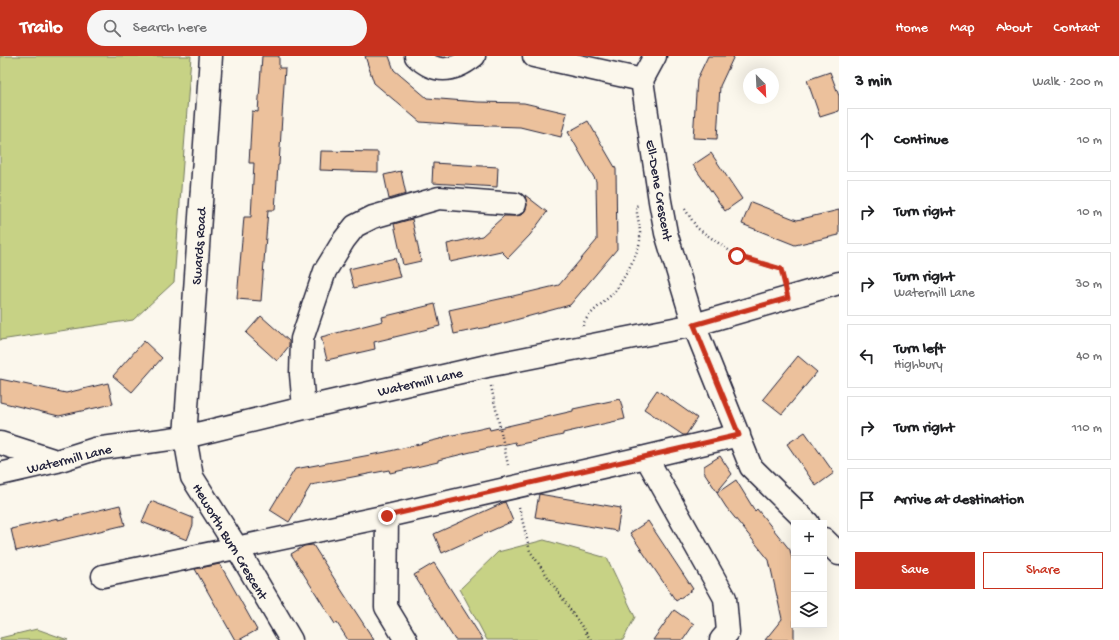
<!DOCTYPE html>
<meta charset="utf-8">
<style>
:root{--surface:#fff;--page:#f6f6f6;--text:#202124;--muted:#757577;--line:#e0e0e0;--accent:#c8321e}
body{margin:0;font-family:"Gochi Hand",sans-serif;background:var(--page);color:var(--text)}
.controls{position:absolute;right:12px;bottom:12px;display:grid;overflow:hidden;border-radius:0px;box-shadow:0 4px 16px #0002}
.controls button{width:36px;height:36px;display:grid;place-items:center;padding:0;border:0;border-bottom:1px solid var(--line);background:var(--surface);color:var(--text);font:20px sans-serif}
.compass{position:absolute;left:743px;top:12px;width:36px;height:36px;border-radius:50%;background:var(--surface);box-shadow:0 4px 16px #0002;rotate:156deg}
.stop{position:absolute;width:12px;height:12px;margin:-9px;border:3px solid #c8321e;border-radius:50%;background:#fff}
.stop.end{background:#c8321e;border-color:#fff;box-shadow:0 1px 4px #0008}
.list{margin:0;padding:0;list-style:none}
h2{display:flex;justify-content:space-between;align-items:center;height:52px;margin:0;padding:0 16px;font-size:17px}
h2 small{font-size:13px;font-weight:400;color:var(--muted)}
.list li{display:grid;grid-template-columns:26px 1fr auto;gap:12px;align-items:center;box-sizing:border-box;height:64px;margin:0 8px 8px;padding:0 8px;border:1px solid var(--line);border-radius:0px}
.list b{display:block;font-size:15px;white-space:nowrap}
.list p{margin:0;font-size:13px;white-space:nowrap;color:var(--muted)}
.list em{font-size:13px;font-style:normal;color:var(--muted)}
.actions{display:flex;gap:8px;padding:12px 16px}
.actions a{flex:1;padding:9px 0;border:1px solid var(--accent);border-radius:0px;text-align:center;font-size:14px;color:var(--accent)}
.actions .main{background:var(--accent);color:#fff}
.icon{flex:none;width:22px;height:22px;fill:none;stroke:currentColor;stroke-width:2;stroke-linecap:round;stroke-linejoin:round}
.map{position:relative;flex:none;width:839px;height:584px;overflow:hidden}
header{display:flex;align-items:center;gap:24px;box-sizing:border-box;height:56px;padding:0 20px;background:var(--accent);color:#fff}
header strong{font-size:19px}
nav{display:flex;gap:22px;margin-inline-start:auto;font-size:14px}
.search{width:280px;height:36px;background:var(--page);display:flex;align-items:center;gap:10px;box-sizing:border-box;padding:0 14px;border-radius:22px;color:var(--muted);font-size:15px}
main{display:flex}
aside{flex:1;background:var(--surface)}
.map>svg:first-child{display:block}
.green{fill:#c7d285;stroke:#747a60}
.building{fill:#ecc19c;stroke:#22223b}
.lines{fill:none;stroke-linecap:round;stroke-linejoin:round}
.minor-casing{stroke:#22223b;stroke-width:25}
.path{stroke:#22223b;stroke-width:2.5;stroke-dasharray:1 3;stroke-linecap:butt}
.minor{stroke:#fbf7ec;stroke-width:22}
.route{stroke:#c8321e;stroke-width:5}
.labels{text-anchor:middle;stroke-width:3;stroke-linejoin:round;paint-order:stroke}
.street-label{font-size:14px;fill:#22223b;stroke:#fbf7ec}
</style>
<header>
<strong>Trailo</strong>
<div class="search"><svg class="icon" aria-label="search" viewBox="0 0 24 24"><circle cx="10" cy="10" r="6"/><path d="M15 15l6 6"/></svg>Search here</div>
<nav><a>Home</a><a>Map</a><a>About</a><a>Contact</a></nav>
</header>
<main>
<div class="map">
<svg width="839" height="584" viewBox="0 0 839 584">
<rect width="100%" height="100%" fill="#fbf7ec"/>
<filter id="ink" filterUnits="userSpaceOnUse"><feTurbulence type="fractalNoise" baseFrequency=".025" numOctaves="2"/><feDisplacementMap in="SourceGraphic" scale="8" xChannelSelector="R" yChannelSelector="G"/><feConvolveMatrix kernelMatrix="1 2 1 2 8 2 1 2 1" color-interpolation-filters="sRGB"/></filter>
<g filter="url(#ink)">
<path class="green" d="M0,0H191L174,226L133,264L0,284Z
M544,484L607,502L635,561L623,584H487L460,533L498,496Z
M37,573L68,584H0V582Z"/>
<path class="building" d="M262,0H279V12H285L279,109H278L275,154H268L261,245L237,243L244,161H251L254,107H249L252,55L258,56Z
M365,0H389L394,14L427,42L478,46L524,47L567,57L561,81L520,71L463,69L420,66L374,27Z
M708,0H734L720,30L717,83L693,82L697,23Z
M830,16L839,40V55L820,61L807,24Z
M588,65L616,113L617,193L570,249L497,269L454,278L449,254L513,240L559,229L597,184L596,125L568,76Z
M321,95L378,96V116L320,114Z
M711,97L742,143L725,155L693,109Z
M433,107L498,111L497,131L432,127Z
M401,115L406,138L389,143L384,119Z
M525,139L547,156L530,179L508,202L501,195L450,206L447,188L482,180L504,160H514L521,159L525,155L527,149Z
M751,146L797,164L839,154V179L795,189L742,168Z
M412,163L421,205L403,209L394,168Z
M395,202L400,221L354,232L349,213Z
M435,248L440,270L374,286L375,293L327,304L321,281L383,265L382,261Z
M261,260L289,285V290L277,305L246,277Z
M144,285L162,302L132,336L113,320Z
M798,300L817,316L782,358L763,343Z
M0,323L66,337L108,327L113,348L59,360L0,346Z
M657,334L697,362L686,379H683L644,353Z
M620,343L625,363L563,377V379L540,384L516,389L515,386L471,396L438,404V406L390,417L389,414L311,429L289,466L270,454L295,413L386,396L444,382V381L489,371L490,374L573,355V353Z
M805,376L834,417L816,430L787,388Z
M720,400L732,418L717,436L704,416V410Z
M736,424L755,455L757,453L790,494L794,512V584H765L782,563L769,504L726,451L717,437Z
M539,438L621,452L617,475L535,461Z
M151,445L193,462V469L187,484L142,466Z
M505,446L513,465L442,497L434,478Z
M120,449L125,469L16,495L11,473L58,462V464Z
M648,465L693,533L676,545L630,477Z
M313,489L344,538L374,584H348L337,567L335,568L291,498L304,490Z
M434,507L457,543L483,584H455L426,538L414,519Z
M220,508L257,574L239,584H235L195,513Z
M674,554L694,568L683,584H653Z"/>
<g class="lines">
<g class="minor-casing">
<path id="minor" d="M211,0L185,381L192,421L237,492L291,584
M416,0C436,19 454,16 474,0
M534,0L642,24
M655,0L642,24L660,145L666,177L694,269L751,411L808,467
M304,352L301,318L302,283L325,215L344,184L355,170L373,161L439,142L515,148
M0,387L56,405
M646,401L739,379
M0,418L57,405L95,393L185,381L304,352L487,310L694,269L839,227
M387,460L386,551L406,584
M824,483L839,498
M103,520L387,460L646,401L725,542L728,576L721,584"/>
</g>
<path class="path" d="M685,153L697,172L737,200L781,213L783,221
M583,270C583,261 609,243 616,234C623,224 639,196 640,184C641,173 637,160 636,150L639,149
M491,330L508,409
M519,451L530,495L591,584"/>
<use href="#minor" class="minor"/>
</g>
</g>
<g class="lines" filter="url(#ink)">
<path class="route" d="M387,460L739,379L694,269L788,242L781,213L737,200"/>
</g>
<g class="labels">
<g class="street-label">
<text transform="translate(660 134) rotate(80)" y="5">Ell-Dene Crescent</text>
<text transform="translate(198 190) rotate(-86)" y="5">Swards Road</text>
<text transform="translate(420 325) rotate(-13)" y="5">Watermill Lane</text>
<text transform="translate(69 402) rotate(-14)" y="5">Watermill Lane</text>
<text transform="translate(231 485) rotate(59)" y="5">Heworth Burn Crescent</text>
</g>
</g>
</svg>
<div class="controls">
<button>+</button>
<button>−</button>
<button><svg class="icon" aria-label="layers" viewBox="0 0 24 24"><path d="M12 4l9 5-9 5-9-5zM3 14l9 5 9-5"/></svg></button>
</div>
<svg class="compass" viewBox="-18 -18 36 36"><path d="M0-13l5 13h-10z" fill="#e53935"/><path d="M0 13l5-13h-10z" fill="#757577"/></svg>
<div class="stop" style="left:737px;top:200px"></div>
<div class="stop end" style="left:387px;top:460px"></div>
</div>
<aside>
<h2>3 min<small>Walk · 200 m</small></h2>
<ul class="list">
<li><svg class="icon" aria-label="ahead" viewBox="0 0 24 24"><path d="M12 20V5M6 11l6-6 6 6"/></svg><div><b>Continue</b></div><em>10 m</em></li>
<li><svg class="icon" aria-label="right" viewBox="0 0 24 24"><path d="M7 20v-9h11M14 6l5 5-5 5"/></svg><div><b>Turn right</b></div><em>10 m</em></li>
<li><svg class="icon" aria-label="right" viewBox="0 0 24 24"><path d="M7 20v-9h11M14 6l5 5-5 5"/></svg><div><b>Turn right</b><p>Watermill Lane</p></div><em>30 m</em></li>
<li><svg class="icon" aria-label="left" viewBox="0 0 24 24"><path d="M17 20v-9H6M10 6l-5 5 5 5"/></svg><div><b>Turn left</b><p>Highbury</p></div><em>40 m</em></li>
<li><svg class="icon" aria-label="right" viewBox="0 0 24 24"><path d="M7 20v-9h11M14 6l5 5-5 5"/></svg><div><b>Turn right</b></div><em>110 m</em></li>
<li><svg class="icon" aria-label="arrive" viewBox="0 0 24 24"><path d="M6 21V4h12l-3 4 3 4H6"/></svg><div><b>Arrive at destination</b></div></li>
</ul>
<div class="actions"><a class="main">Save</a><a>Share</a></div>
</aside>
</main>
